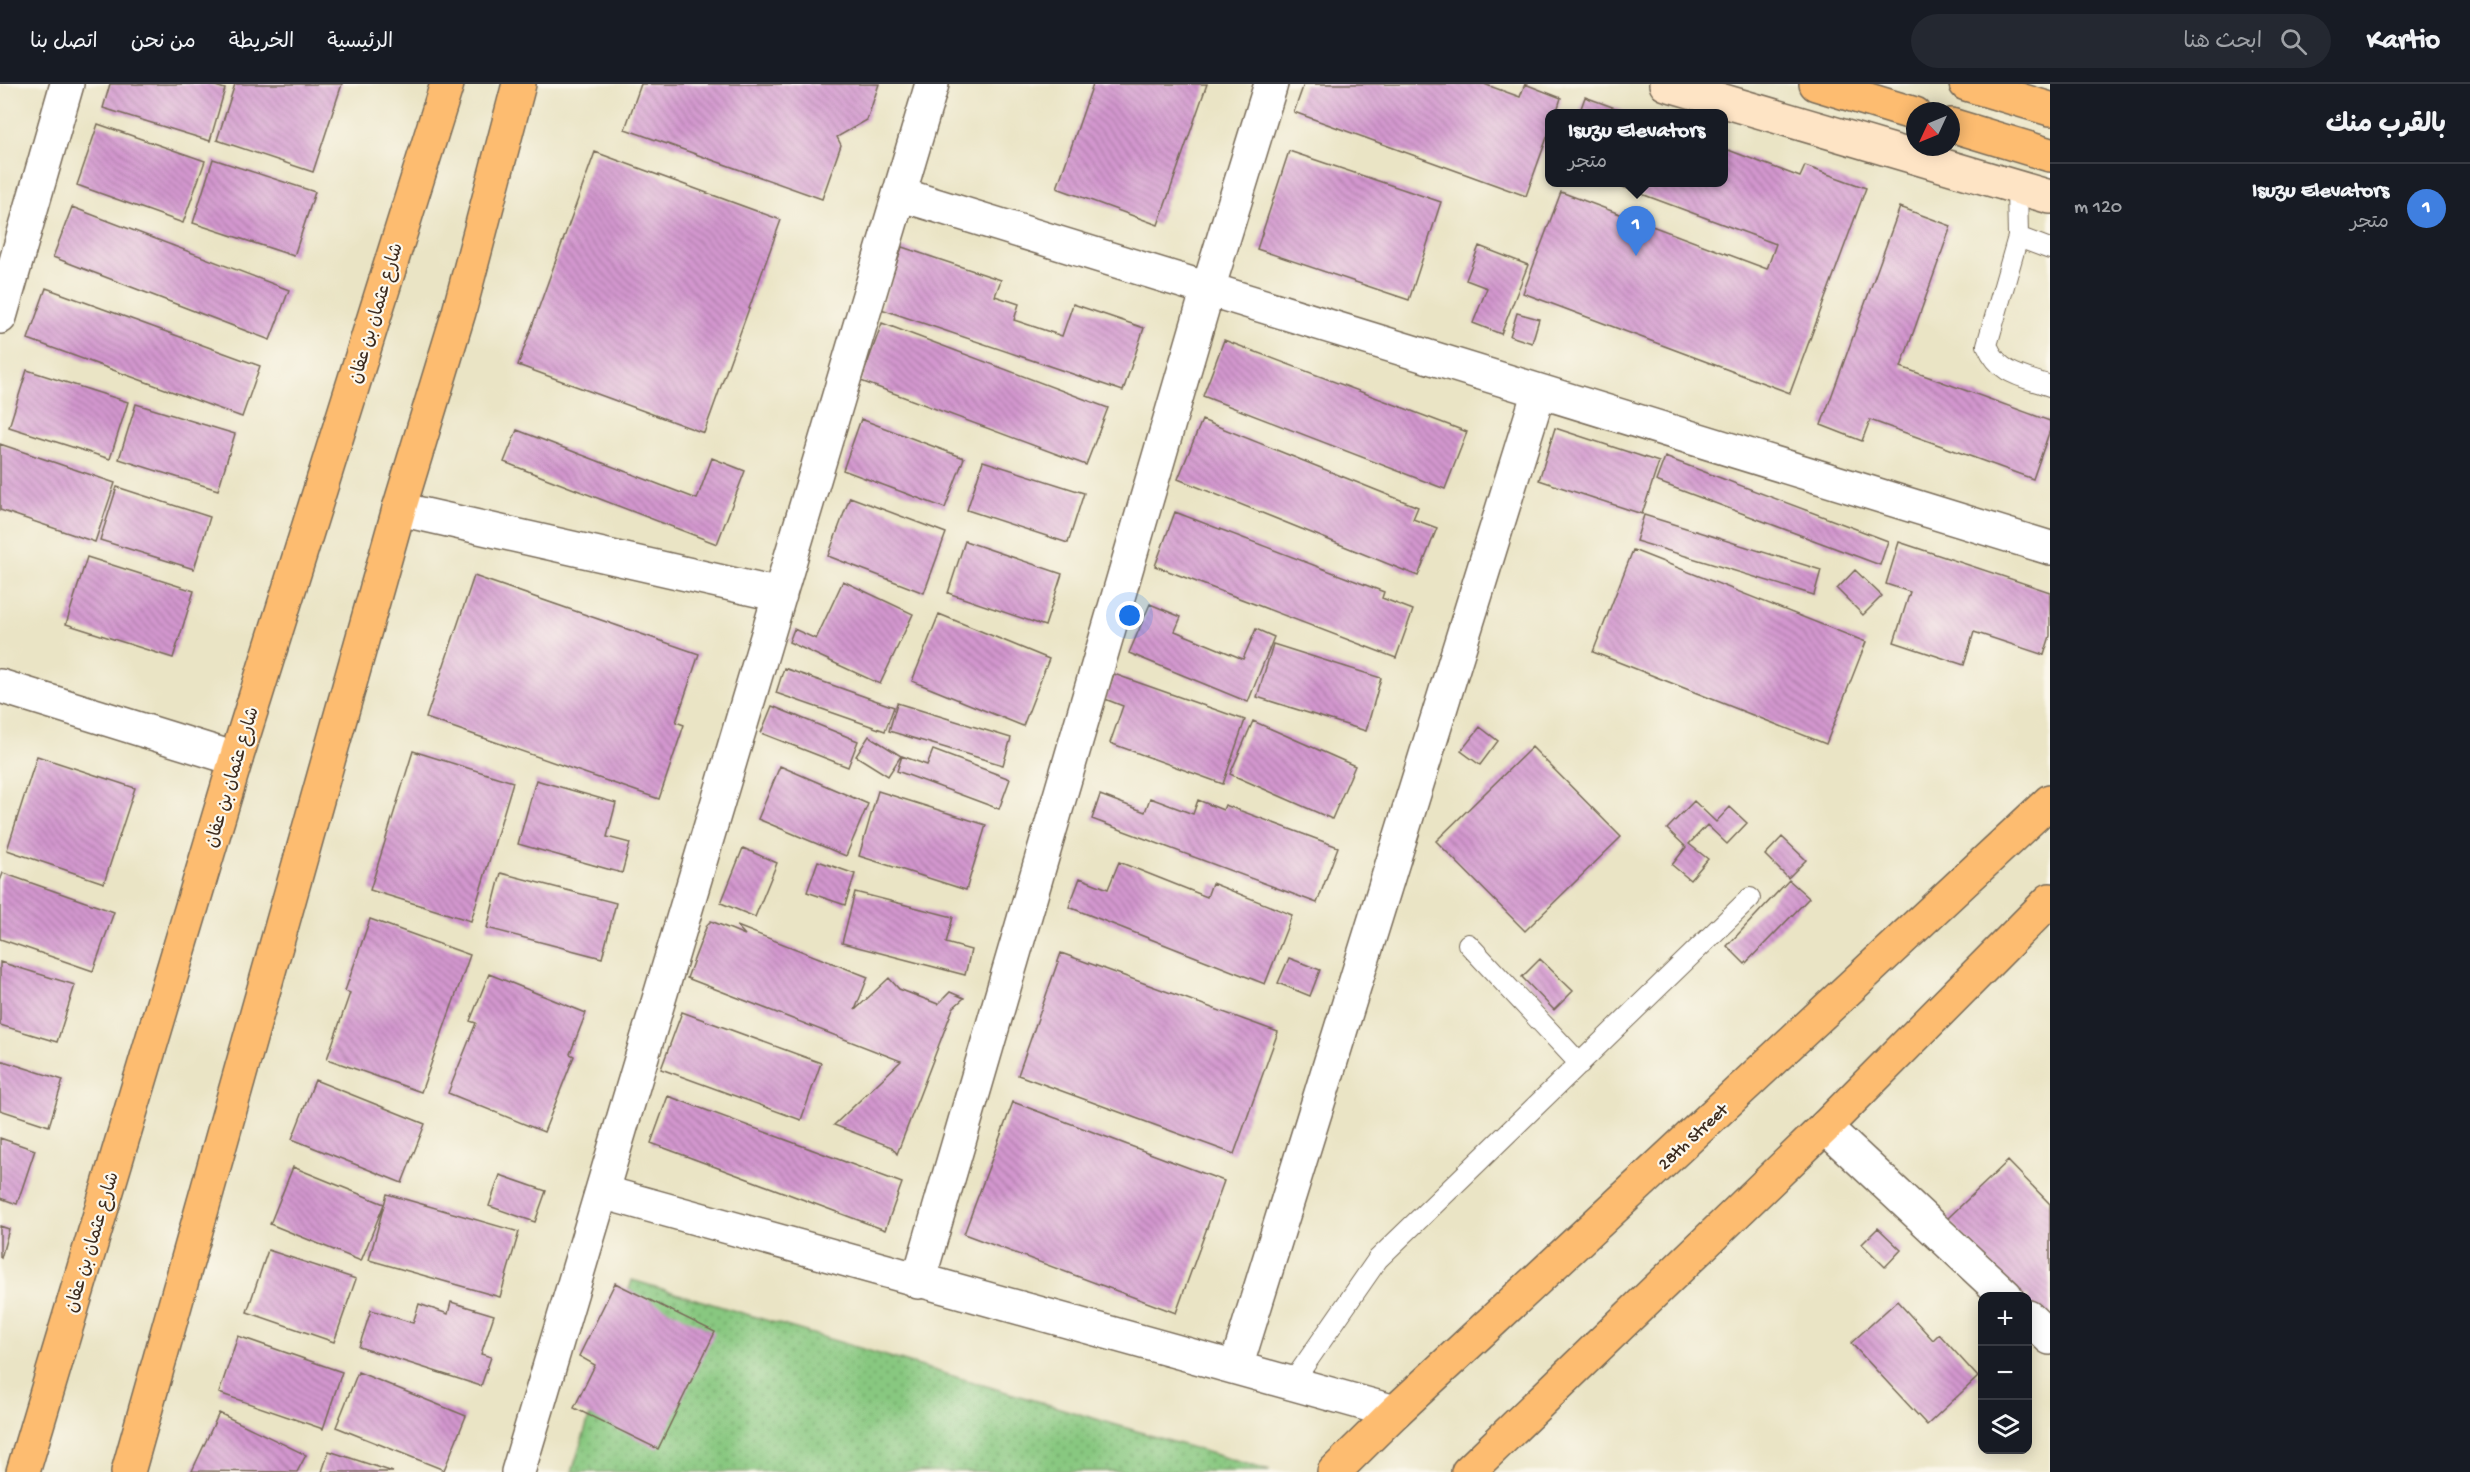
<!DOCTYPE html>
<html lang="ar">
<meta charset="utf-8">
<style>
:root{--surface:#171b24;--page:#242831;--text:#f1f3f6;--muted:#9ea1a6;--line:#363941;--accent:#d1495b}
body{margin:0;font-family:"Gochi Hand","Playpen Sans Arabic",sans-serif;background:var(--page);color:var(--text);direction:rtl}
.controls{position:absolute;right:18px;bottom:18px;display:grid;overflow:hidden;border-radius:12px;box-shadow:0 3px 15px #0003}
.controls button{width:54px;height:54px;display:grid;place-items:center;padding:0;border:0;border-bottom:2px solid var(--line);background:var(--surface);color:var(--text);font:30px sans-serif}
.compass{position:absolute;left:1906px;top:18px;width:54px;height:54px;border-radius:50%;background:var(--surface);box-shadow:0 3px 15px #0003;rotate:226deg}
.you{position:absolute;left:1130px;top:532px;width:21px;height:21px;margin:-15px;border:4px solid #fff;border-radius:50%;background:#1a73e8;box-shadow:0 0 0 9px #1a73e833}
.badge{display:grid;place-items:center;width:39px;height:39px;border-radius:50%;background:var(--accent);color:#fff;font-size:20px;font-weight:700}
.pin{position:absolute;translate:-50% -50px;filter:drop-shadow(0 2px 3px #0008)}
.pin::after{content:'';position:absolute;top:32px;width:21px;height:18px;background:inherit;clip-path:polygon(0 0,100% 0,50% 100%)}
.popup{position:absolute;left:1545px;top:25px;width:183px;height:78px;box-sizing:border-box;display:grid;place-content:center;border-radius:12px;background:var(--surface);filter:drop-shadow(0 2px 4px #0005);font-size:20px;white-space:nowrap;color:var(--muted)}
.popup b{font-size:22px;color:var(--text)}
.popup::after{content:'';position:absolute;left:50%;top:100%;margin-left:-12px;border:12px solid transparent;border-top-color:var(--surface)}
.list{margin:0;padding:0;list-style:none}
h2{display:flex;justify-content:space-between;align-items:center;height:78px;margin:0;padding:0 24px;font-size:26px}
h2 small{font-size:20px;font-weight:400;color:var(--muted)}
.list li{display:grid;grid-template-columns:39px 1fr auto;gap:18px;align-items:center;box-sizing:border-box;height:90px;padding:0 24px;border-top:2px solid var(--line)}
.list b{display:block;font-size:22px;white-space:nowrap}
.list p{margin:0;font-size:20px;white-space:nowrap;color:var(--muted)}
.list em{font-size:20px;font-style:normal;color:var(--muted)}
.icon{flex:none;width:33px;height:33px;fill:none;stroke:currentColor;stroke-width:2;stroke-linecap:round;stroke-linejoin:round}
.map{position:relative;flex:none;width:2050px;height:1388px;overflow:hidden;direction:ltr}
header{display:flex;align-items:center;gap:36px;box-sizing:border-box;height:84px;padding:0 30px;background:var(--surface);border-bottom:2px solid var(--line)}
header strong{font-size:28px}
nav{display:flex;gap:33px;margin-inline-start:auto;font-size:21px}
.search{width:420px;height:54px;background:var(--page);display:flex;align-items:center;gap:15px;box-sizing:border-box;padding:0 21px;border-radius:33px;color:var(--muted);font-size:22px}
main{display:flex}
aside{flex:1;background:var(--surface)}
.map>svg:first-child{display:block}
.green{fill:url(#green-dots);stroke:#62794f;stroke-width:1.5}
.building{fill:url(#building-back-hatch)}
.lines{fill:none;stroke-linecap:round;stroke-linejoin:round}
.service-casing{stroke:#786b58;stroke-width:22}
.minor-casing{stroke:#786b58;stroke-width:36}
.secondary-casing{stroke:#786b58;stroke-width:36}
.primary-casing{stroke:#786b58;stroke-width:36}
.motorway-casing{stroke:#786b58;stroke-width:36}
.service{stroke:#fff;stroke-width:20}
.minor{stroke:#fff;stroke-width:33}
.secondary{stroke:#fee4c5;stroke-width:33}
.primary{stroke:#fdbc6f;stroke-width:33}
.motorway{stroke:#fdbc6f;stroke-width:33}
.labels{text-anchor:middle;stroke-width:4.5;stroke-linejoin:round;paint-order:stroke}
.street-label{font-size:18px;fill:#3b2a1e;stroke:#fbf7ec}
</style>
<header>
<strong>Kartio</strong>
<div class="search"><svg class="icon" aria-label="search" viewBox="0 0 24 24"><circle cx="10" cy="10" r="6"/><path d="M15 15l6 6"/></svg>ابحث هنا</div>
<nav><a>الرئيسية</a><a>الخريطة</a><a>من نحن</a><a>اتصل بنا</a></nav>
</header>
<main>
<aside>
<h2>بالقرب منك<small></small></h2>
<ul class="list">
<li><span class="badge" style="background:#3f7fe0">1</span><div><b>Isuzu Elevators</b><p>متجر</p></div><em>120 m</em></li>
</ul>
</aside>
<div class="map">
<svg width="2050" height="1388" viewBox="0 0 2050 1388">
<defs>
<pattern id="green-dots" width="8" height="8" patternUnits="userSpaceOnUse" patternTransform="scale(1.5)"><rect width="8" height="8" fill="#88c880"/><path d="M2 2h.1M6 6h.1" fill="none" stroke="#70a368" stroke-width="1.8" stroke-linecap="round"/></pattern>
<pattern id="building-back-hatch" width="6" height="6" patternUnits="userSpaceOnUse" patternTransform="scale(1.5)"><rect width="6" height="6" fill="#d397cf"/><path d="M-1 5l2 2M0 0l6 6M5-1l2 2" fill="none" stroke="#ac7ba7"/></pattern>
</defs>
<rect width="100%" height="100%" fill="#fbf7ec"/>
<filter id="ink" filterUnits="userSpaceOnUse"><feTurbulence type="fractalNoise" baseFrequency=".0167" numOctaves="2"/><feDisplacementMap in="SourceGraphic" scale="12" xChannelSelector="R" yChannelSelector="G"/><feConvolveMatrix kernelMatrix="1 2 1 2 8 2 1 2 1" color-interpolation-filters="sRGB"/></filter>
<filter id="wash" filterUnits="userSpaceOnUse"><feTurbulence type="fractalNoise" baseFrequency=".008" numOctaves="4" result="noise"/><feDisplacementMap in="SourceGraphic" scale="24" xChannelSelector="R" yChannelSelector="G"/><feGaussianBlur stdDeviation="1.35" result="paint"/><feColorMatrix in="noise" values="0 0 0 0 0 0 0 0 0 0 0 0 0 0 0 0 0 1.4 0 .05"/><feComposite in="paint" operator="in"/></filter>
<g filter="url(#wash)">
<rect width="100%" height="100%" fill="#eae4c5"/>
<path class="green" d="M632,1196L1270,1387L572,1388Z"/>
<g id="blocks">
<path class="building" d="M110,0H209L225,5L210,57L103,24Z
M235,0H342L313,88L217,56Z
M641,0H879L867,36L837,53L841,61L822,115L625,45Z
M1093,0H1207L1158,141L1057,104Z
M1304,0H1484L1520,13L1525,0L1561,14L1556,30H1549V48L1526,112L1294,28Z
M1585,13L1629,29V30H1579Z
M98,40L205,77L183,139L77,101Z
M1723,64L1800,93L1805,82L1866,104L1790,309L1523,209L1561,108L1767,185L1776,160L1612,99L1723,98Z
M1289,67L1441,118L1409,216L1257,165Z
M595,68L781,136L704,349L518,281Z
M213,75L315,108L294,172L193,139Z
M72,123L289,206L270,256L53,173Z
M1900,123L1951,142L1901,283L2050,337V346L2033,395L1870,336L1862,357L1821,341Z
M1479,162L1528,181L1501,250L1473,239L1487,204L1466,196Z
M902,163L1001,196L995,212L1019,220L1014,236L1062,252L1073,220L1144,244L1123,307L881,225Z
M46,204L260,282L242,333L28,255Z
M1517,229L1539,235L1532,259L1510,252Z
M882,239L1108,324L1086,381L861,297Z
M1224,256L1467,348L1445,405L1203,312Z
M27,286L128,318L110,375L9,343Z
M136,320L235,350L218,406L119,375Z
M861,335L964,374L945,424L843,386Z
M1202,336L1418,423L1413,435L1437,444L1418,492L1178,395Z
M1555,344L1659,378L1642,430L1539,396Z
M517,346L697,415L712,374L745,387L717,460L504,378Z
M0,360L115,399L95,458L0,426Z
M1665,373L1888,457L1880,481L1656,397Z
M983,377L1084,409L1068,459L967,426Z
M117,403L210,433L194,485L100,456Z
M850,413L946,449L924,509L828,472Z
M1175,428L1384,508L1382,514L1413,526L1396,574L1155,482Z
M1644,431L1821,486L1814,511L1636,457Z
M965,457L1062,490L1045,542L948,509Z
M1899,458L2050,508V552L2044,571L1974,548L1964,581L1894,558L1910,508L1886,500Z
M1633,466L1866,558L1826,660L1593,568Z
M87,473L194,507L173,574L66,540Z
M1855,486L1882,512L1863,531L1837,505Z
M474,492L699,570L676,638L684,641L659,715L426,634Z
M843,497L913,530L880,600L789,558L794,545L816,555Z
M1150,520L1181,533L1175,547L1243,575L1256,545L1274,553L1248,618L1129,569Z
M939,530L1049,575L1023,642L912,597Z
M1273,560L1381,594L1366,647L1257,613Z
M784,584L894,623L885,647L776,609Z
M1114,590L1245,636L1223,700L1110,659L1123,622L1105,615Z
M897,619L1011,654L1003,681L889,647Z
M772,622L858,657L848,683L761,649Z
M1253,637L1355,682L1332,735L1230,690Z
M1480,643L1498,657L1480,681L1461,667Z
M869,652L901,672L888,692L856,672Z
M1532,663L1621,753L1525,847L1436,757Z
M933,666L1010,695L999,725L897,687L902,672L927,681Z
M413,667L513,698L471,837L370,806Z
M37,672L135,704L104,799L7,766Z
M780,682L868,720L846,772L758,735Z
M536,696L616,719L607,753L630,759L622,789L518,760Z
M878,707L986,741L966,806L859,772Z
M1100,711L1145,728L1150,714L1193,730L1198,716L1223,726L1225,721L1338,763L1317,819L1092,735Z
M1694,717L1716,738L1730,723L1747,739L1727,760L1707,741L1689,760L1708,775L1690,796L1672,781L1686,763L1667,745Z
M1782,753L1806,776L1788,794L1765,771Z
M743,764L777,779L755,833L721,819Z
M818,777L855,790L845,821L807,808Z
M1119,778L1207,813L1212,799L1292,831L1265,900L1069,823L1080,794L1108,805Z
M3,789L114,828L93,887L0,855V797Z
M501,789L616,819L602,874L487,844Z
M1789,796L1809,814L1745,880L1727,862Z
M855,808L953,833L946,859L971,866L965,891L842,859Z
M370,835L470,871L421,1008L327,975L350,909L345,907Z
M711,837L745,851L737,842L868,893L855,926L889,894L899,905L938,920L950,908L964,914L953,924L897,1070L892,1063L834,1041L901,977L687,894L707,841Z
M1061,869L1278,948L1234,1070L1018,991Z
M1289,874L1320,886L1310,912L1278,899Z
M1540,875L1573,907L1554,926L1522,893Z
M0,878L75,901L57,958L0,941Z
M489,890L586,929L570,970L574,972L544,1048L448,1009L476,939L470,937Z
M682,928L821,979L801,1036L661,985Z
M0,976L63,996L49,1042L0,1026Z
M315,996L425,1040L402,1099L292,1055Z
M668,1012L902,1099L885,1146L651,1059Z
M1013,1018L1224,1097L1176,1229L964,1150Z
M0,1054L35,1066L17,1120L0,1114Z
M2008,1077L2050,1120V1243L2028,1219V1212H2021L1947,1135Z
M293,1083L384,1120L361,1177L270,1140Z
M500,1091L546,1107L535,1138L489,1122Z
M387,1110L519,1148L500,1213L369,1176Z
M0,1142L9,1145L1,1174L0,1173Z
M1878,1144L1901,1166L1885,1183L1862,1160Z
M268,1166L356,1195L334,1258L247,1228Z
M615,1199L715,1248L658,1365L574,1324L595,1281L579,1272Z
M1897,1217L1933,1256L1939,1250L1978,1293L1927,1341L1851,1259Z
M451,1218L494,1231L481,1270L491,1273L481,1302L359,1263L371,1226L413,1239L419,1220L448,1230Z
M238,1252L342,1288L323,1345L219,1309Z
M358,1288L466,1332L444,1386L336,1343Z
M219,1329L306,1371L297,1388L192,1387Z
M329,1367L393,1388H322Z"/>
</g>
</g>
<g filter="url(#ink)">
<use href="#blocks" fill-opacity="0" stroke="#786b58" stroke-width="1.5"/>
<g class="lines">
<g class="service-casing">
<path id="service" d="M2017,103L2018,153L2050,165
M2018,153L1987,261C2000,291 2021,292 2050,302
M1468,860L1580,980
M1292,1299L1378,1175L1750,814"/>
</g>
<g class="minor-casing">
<path id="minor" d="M899,110L2050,464
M0,233L67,0
M399,425L780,511
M0,602L236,675
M1825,1043L2006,1212
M602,1108C866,1183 1131,1254 1395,1328
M918,1198L1208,205L1271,0
M2028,1233L2050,1254
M1236,1283L1539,307
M518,1388L932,0"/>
</g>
<g class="secondary-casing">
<path id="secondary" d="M1666,0L2050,113"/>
</g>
<g class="primary-casing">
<path id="primary" d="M23,1388L236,675L447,0
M128,1388L399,425L459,228L519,0
M1334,1388L1395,1328L2050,717
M1468,1388L1825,1043L2050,816"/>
</g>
<g class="motorway-casing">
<path id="motorway" d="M1816,0L1915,30
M1966,0L2050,25
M1951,41L2050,71"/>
</g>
<use href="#service" class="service"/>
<use href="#minor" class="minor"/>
<use href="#secondary" class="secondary"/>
<use href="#primary" class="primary"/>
<use href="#motorway" class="motorway"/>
</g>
</g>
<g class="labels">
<g class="street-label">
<text transform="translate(375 229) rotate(-73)" y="6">شارع عثمان بن عفان</text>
<text transform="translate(231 693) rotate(-73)" y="6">شارع عثمان بن عفان</text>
<text transform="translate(1692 1052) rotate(-43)" y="6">28th Street</text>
<text transform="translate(91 1158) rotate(-73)" y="6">شارع عثمان بن عفان</text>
</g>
</g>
</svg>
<div class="controls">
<button>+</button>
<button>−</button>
<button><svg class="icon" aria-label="layers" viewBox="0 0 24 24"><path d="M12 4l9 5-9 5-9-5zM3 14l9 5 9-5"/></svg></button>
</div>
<svg class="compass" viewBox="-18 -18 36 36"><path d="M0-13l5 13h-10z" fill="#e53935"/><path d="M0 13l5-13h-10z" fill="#9ea1a6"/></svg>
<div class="you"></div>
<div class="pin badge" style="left:1636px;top:172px;background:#3f7fe0">1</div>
<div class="popup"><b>Isuzu Elevators</b>متجر</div>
</div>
</main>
